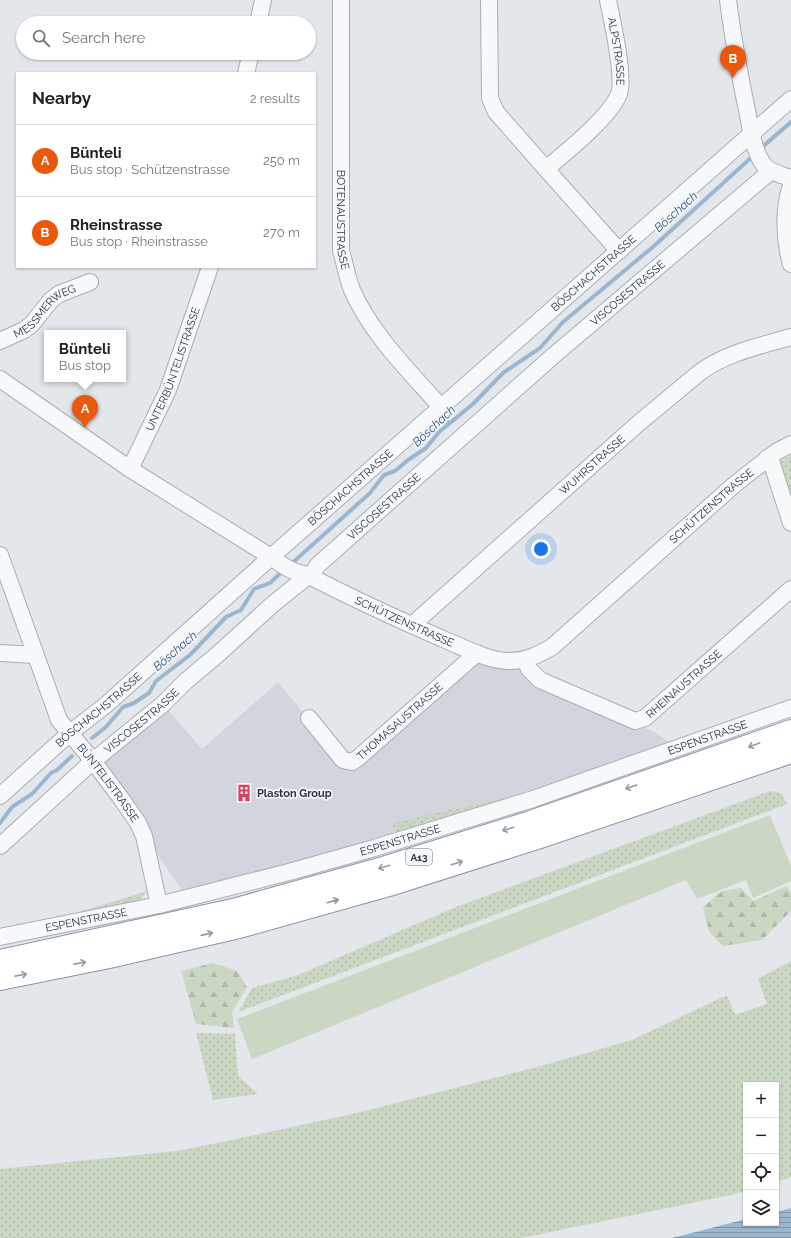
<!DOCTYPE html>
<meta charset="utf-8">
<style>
:root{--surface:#fff;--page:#f6f6f6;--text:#202124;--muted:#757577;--line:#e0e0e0;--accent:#ea580c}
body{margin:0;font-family:Raleway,sans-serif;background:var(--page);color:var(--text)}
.controls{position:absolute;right:12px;bottom:12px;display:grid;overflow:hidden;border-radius:0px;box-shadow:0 1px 3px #0004}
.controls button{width:36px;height:36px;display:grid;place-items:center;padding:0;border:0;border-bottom:1px solid var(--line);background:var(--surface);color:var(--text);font:20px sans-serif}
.you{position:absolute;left:541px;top:549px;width:14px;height:14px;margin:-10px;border:3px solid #fff;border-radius:50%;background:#1a73e8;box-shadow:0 0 0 6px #1a73e833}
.badge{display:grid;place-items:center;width:26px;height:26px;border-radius:50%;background:var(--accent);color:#fff;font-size:13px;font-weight:700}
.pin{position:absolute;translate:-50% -33px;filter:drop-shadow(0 1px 2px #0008)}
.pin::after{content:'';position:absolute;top:21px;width:14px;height:12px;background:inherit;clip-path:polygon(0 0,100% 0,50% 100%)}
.popup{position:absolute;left:44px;top:330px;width:82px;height:52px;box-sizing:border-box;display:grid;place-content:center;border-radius:0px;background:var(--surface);filter:drop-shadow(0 1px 3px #0005);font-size:13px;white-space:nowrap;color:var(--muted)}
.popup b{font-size:15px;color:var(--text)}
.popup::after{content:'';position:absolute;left:50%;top:100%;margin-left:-8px;border:8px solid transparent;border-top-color:var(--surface)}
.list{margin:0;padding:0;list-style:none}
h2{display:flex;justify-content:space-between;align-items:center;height:52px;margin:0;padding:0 16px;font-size:17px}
h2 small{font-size:13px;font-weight:400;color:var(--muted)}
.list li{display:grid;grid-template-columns:26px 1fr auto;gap:12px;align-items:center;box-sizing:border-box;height:72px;padding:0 16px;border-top:1px solid var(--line)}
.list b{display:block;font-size:15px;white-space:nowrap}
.list p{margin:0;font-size:13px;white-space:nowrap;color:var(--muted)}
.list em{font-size:13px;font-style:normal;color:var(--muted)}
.icon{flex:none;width:22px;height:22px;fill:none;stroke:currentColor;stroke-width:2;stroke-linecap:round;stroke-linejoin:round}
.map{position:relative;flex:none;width:791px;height:1238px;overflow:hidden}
.search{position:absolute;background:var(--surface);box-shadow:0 1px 3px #0004;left:16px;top:16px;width:300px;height:44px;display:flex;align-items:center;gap:10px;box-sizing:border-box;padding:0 14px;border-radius:22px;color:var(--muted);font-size:15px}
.panel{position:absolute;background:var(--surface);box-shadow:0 1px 3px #0004;left:16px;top:72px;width:300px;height:196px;border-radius:0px}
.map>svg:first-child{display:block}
.built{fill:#d1d6de}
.grass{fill:url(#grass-dots)}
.forest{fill:url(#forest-firs)}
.pitch{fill:#c9d7c3}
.water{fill:url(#water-rules)}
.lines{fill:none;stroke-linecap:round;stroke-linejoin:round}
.stream{stroke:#9bb7cf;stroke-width:4}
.minor-casing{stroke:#a7aeb7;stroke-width:18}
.highway-casing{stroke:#8995a4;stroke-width:24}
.minor{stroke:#f6f8fa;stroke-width:16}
.highway{stroke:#fff;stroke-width:22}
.oneway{stroke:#949aa2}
.labels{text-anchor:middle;stroke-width:3.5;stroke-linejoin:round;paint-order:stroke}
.shield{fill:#f3f6f9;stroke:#666f7c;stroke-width:1}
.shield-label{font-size:10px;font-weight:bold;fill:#293546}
.street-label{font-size:11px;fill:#293546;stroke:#f3f6f9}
.poi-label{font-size:11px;font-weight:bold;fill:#293546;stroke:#f3f6f9;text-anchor:start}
.water-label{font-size:12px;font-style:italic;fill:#2f567e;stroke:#f3f6f9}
</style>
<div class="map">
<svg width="791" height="1238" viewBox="0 0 791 1238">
<defs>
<pattern id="grass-dots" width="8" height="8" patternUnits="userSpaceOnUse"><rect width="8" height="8" fill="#c9d7c3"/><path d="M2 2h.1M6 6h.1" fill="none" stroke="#adb9a9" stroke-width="1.8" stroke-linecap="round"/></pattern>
<pattern id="forest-firs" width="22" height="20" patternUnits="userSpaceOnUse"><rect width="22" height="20" fill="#c9d7c3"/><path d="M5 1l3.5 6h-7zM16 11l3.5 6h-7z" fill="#adb9a9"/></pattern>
<pattern id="water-rules" width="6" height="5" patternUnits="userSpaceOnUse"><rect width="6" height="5" fill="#9bb7cf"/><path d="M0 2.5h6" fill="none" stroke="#7e96aa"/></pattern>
</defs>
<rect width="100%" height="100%" fill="#e3e7ec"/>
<path class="built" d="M477,653L529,669L635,721L670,742L514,796L371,841L184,893L93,761L163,704L202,749L278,682L343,760Z"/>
<path class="grass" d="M791,455V506L779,467L782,460Z
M770,791L781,793L787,804L238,1012L252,988L298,975L456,907Z
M508,797L395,833L392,823Z
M147,891L142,898L137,902L57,919Z
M791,961V1177L776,1182V1085H746V1191L731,1195L521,1238H0V1169L177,1151L237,1139L361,1112L548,1064L632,1040L727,995L735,1015L767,1004L758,979Z
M196,1033L235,1034L238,1076L258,1094L213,1100Z"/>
<path class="forest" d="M787,886L791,893V911L762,940L723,946L709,932L703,907L722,891L741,888L753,901Z
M213,963L237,971L247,987L232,1012L234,1028L196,1024L181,971Z"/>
<path class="pitch" d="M770,815L791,866V881L753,898L746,880L697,899L686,880L252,1059L237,1019Z"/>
<path class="water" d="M791,1208V1238H672L746,1219V1223H776V1212Z"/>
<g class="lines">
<path class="stream" d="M760,149L791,122
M443,420L450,423
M290,565L370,493L384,475L395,471L408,460L426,448L439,432L473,404L503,373L540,348L563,322L654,246L754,155
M92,738L106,727L123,707L134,703L149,693L156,681L190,655L226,617L241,610L254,589L270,583L284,570
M0,823L12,807L32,794L51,773L57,770L72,756"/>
<g class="minor-casing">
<g id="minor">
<path id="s1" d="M341,0V251C345,263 347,278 352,290C372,335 409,371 441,407"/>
<path d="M489,0L490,98L496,112L546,169"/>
<path id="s2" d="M608,0C612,20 625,77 619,94C610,117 566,152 546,169L619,251"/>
<path d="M728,0C733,39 740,77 748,115C751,131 754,152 764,165C770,173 782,175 791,178"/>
<path d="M258,23L263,0"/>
<path d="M246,73L251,53"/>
<path d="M791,185C783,210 784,239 791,264"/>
<path id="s3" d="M0,341L24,330L32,324L51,300L59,294L90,282"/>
<path id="s4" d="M0,379L130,469L271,557C281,565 294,573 307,575C352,598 397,619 443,639C463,647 488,661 509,661C526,661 538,655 552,647L734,485L776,452L791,444"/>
<path d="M767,458L772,464L791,523"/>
<path id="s5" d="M130,469L168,390L210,267"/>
<path id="s6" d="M0,555L59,720L93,761L120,797L138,823L144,836L159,905"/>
<path id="s7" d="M412,625L640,422L699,373C725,353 760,346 791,337"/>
<path d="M0,653L35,655"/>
<path id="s8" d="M525,660L529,669L540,680L635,721L645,718L791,589"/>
<path id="s9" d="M309,718L343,760L352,762L358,758L477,653"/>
<path id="s10" d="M0,796L70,733L107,704L271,557L791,99"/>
<path id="s11" d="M0,846L93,761L163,704L186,681L217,655L273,604L314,571L318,565L553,356L771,171"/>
<path id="s12" d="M0,937L159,905L289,872L371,849L533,799L791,708"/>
</g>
</g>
<g class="highway-casing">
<path id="highway" d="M0,961L233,910L383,868L528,823L791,731
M0,979L109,957L239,927L389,885L540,837L791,752"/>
</g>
<use href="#minor" class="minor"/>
<use href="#highway" class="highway"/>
</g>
<defs><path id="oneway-shaft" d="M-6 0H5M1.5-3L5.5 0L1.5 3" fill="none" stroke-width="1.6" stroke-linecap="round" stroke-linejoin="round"/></defs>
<g class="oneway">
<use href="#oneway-shaft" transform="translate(754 745) rotate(160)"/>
<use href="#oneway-shaft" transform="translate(631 787) rotate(161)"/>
<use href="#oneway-shaft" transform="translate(508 829) rotate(163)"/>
<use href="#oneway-shaft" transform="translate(457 863) rotate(-18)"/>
<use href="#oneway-shaft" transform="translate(384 867) rotate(163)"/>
<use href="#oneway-shaft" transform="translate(333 901) rotate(-16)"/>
<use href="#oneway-shaft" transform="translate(207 934) rotate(-13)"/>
<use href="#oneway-shaft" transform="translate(80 963) rotate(-11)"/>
<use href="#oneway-shaft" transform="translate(21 975) rotate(-11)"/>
</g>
<defs>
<g id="building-bare" transform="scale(1.38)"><path d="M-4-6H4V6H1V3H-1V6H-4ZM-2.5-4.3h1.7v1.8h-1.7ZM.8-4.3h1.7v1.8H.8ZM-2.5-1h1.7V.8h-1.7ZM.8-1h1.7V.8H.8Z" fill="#da3f5e" stroke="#f3f6f9" stroke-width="2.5" paint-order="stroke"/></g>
</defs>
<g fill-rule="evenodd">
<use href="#building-bare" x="244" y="793"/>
</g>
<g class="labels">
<rect class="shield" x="406" y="849" width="26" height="16" rx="3"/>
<g class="shield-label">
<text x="419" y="861">A13</text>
</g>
<g class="street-label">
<text dy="4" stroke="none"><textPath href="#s2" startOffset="52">ALPSTRASSE</textPath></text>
<text dy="4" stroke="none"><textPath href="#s1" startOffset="220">BOTENAUSTRASSE</textPath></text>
<text dy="4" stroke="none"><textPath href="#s10" startOffset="791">BÖSCHACHSTRASSE</textPath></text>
<text dy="4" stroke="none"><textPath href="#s11" startOffset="837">VISCOSESTRASSE</textPath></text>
<text dy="4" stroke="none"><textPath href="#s3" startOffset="55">MESSMERWEG</textPath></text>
<text dy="4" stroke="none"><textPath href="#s5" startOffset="109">UNTERBÜNTELISTRASSE</textPath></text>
<text dy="4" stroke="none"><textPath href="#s7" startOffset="241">WUHRSTRASSE</textPath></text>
<text dy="4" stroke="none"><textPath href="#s10" startOffset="467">BÖSCHACHSTRASSE</textPath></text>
<text dy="4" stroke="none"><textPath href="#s4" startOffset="844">SCHÜTZENSTRASSE</textPath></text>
<text dy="4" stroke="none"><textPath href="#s11" startOffset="513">VISCOSESTRASSE</textPath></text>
<text dy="4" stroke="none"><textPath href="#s4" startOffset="473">SCHÜTZENSTRASSE</textPath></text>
<text dy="4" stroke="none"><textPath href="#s8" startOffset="191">RHEINAUSTRASSE</textPath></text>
<text dy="4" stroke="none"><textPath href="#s10" startOffset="131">BÖSCHACHSTRASSE</textPath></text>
<text dy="4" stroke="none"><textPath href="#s11" startOffset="189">VISCOSESTRASSE</textPath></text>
<text dy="4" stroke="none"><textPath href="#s9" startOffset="126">THOMASAUSTRASSE</textPath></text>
<text dy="4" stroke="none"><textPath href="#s12" startOffset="736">ESPENSTRASSE</textPath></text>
<text dy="4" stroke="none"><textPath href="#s6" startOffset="255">BÜNTELISTRASSE</textPath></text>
<text dy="4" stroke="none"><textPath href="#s12" startOffset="412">ESPENSTRASSE</textPath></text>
<text dy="4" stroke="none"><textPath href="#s12" startOffset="88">ESPENSTRASSE</textPath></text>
</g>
<g class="poi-label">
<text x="257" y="797">Plaston Group</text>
</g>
<g class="water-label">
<text transform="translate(676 212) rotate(-42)" y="4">Böschach</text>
<text transform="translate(434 426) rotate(-43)" y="4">Böschach</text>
<text transform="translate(175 651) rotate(-41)" y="4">Böschach</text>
</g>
</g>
</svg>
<div class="controls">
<button>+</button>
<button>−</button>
<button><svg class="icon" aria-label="locate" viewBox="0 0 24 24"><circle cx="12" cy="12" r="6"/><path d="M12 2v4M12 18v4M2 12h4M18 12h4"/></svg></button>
<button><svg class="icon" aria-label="layers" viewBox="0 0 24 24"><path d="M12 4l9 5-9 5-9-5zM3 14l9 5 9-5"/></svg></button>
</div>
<div class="you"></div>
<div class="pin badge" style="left:85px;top:428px">A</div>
<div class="popup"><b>Bünteli</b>Bus stop</div>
<div class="pin badge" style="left:733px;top:78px">B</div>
<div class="search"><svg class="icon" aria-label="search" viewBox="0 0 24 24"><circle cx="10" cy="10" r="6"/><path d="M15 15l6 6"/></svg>Search here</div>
<section class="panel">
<h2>Nearby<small>2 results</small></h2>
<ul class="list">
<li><span class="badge">A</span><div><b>Bünteli</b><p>Bus stop · Schützenstrasse</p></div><em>250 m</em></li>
<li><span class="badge">B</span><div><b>Rheinstrasse</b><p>Bus stop · Rheinstrasse</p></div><em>270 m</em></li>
</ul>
</section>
</div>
